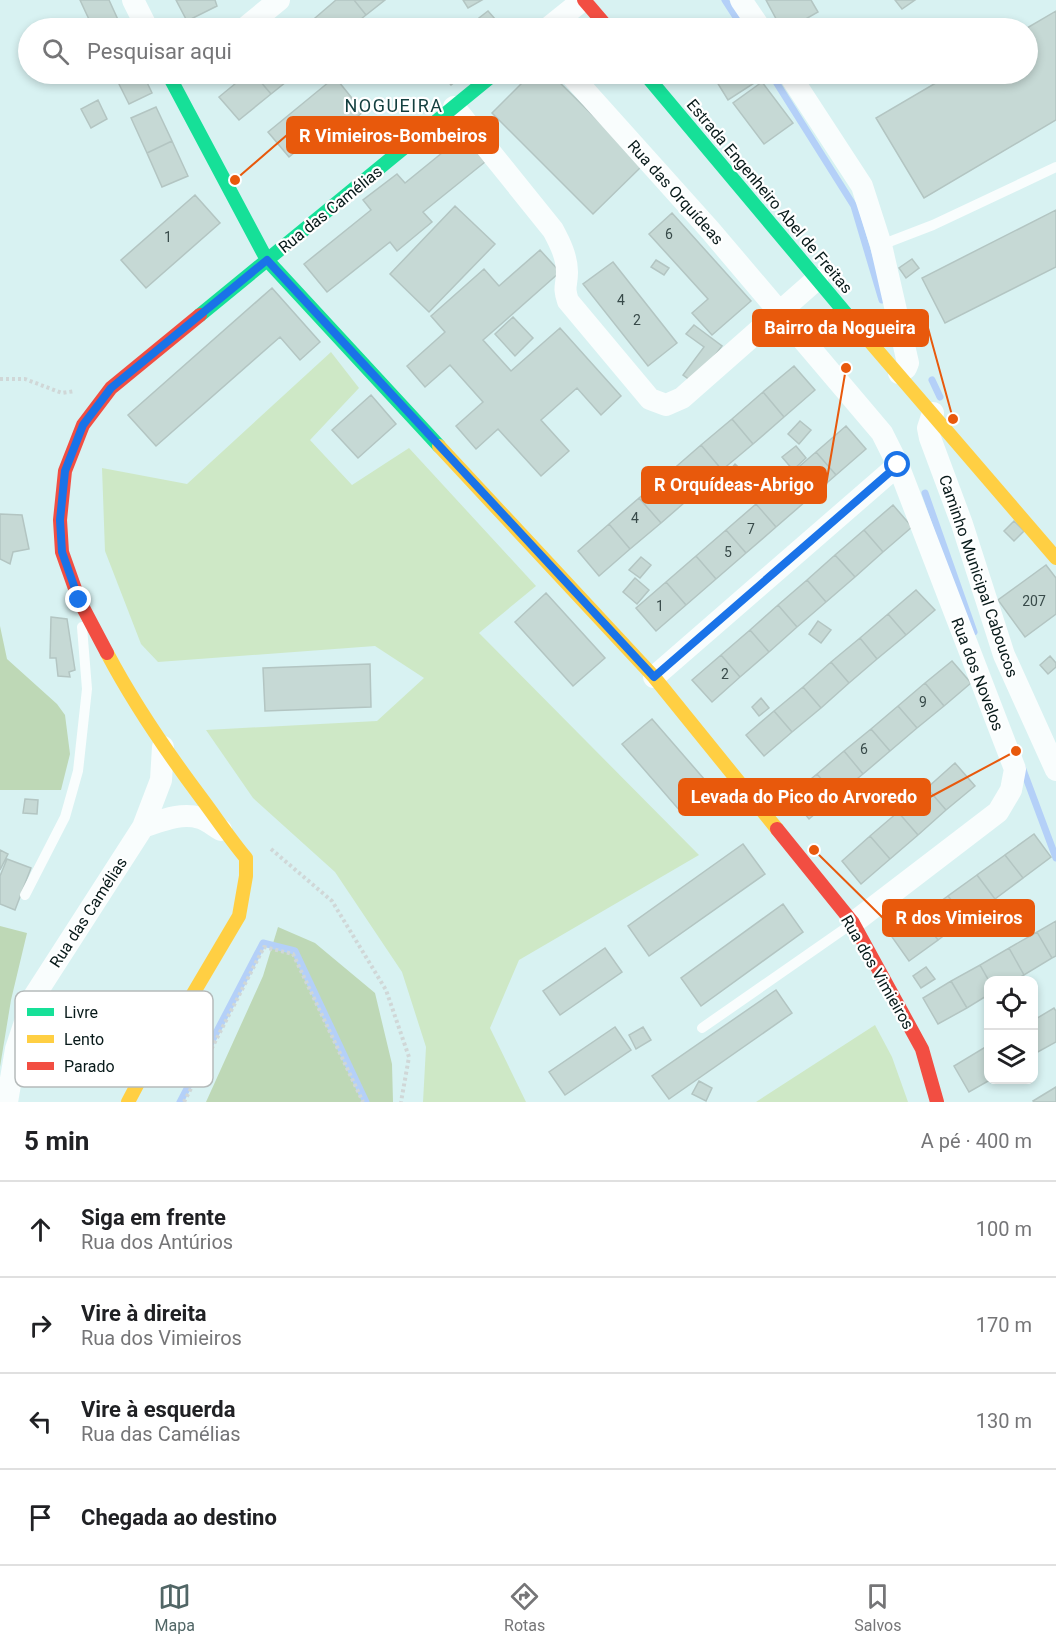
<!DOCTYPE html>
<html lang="pt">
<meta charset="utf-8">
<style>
:root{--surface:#fff;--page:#f6f6f6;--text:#202124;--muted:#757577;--line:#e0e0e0;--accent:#516666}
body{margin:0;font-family:Roboto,sans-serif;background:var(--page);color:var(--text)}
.controls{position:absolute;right:18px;bottom:18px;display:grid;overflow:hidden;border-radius:12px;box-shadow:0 3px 9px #0003}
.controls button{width:54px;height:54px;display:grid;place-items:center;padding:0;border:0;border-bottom:2px solid var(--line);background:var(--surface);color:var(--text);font:30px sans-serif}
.stop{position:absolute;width:18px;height:18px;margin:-14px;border:4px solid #1a73e8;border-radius:50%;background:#fff}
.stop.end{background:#1a73e8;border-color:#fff;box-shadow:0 2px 6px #0008}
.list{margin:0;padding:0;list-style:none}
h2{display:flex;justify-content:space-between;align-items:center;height:78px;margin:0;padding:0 24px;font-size:26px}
h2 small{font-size:20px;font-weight:400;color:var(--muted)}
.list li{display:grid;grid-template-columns:39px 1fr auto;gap:18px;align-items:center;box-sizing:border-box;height:96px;padding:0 24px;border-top:2px solid var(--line)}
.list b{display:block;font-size:22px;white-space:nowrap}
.list p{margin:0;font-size:20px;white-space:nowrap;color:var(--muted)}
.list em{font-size:20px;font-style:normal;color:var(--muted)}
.icon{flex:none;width:33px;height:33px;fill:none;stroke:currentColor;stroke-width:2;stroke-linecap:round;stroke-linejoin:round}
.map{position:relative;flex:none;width:1056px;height:1102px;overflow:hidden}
.search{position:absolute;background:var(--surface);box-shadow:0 3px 9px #0003;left:18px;right:18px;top:18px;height:66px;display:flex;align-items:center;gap:15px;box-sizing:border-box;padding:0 21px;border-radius:33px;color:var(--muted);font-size:22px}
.sheet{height:462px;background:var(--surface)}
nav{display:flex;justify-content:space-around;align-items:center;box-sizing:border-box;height:84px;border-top:2px solid var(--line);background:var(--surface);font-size:16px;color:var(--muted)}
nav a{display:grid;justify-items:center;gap:3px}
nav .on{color:var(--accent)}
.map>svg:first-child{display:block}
.green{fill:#cee8c6}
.forest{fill:#bed8b6}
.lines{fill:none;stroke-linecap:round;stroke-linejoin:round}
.stream{stroke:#b4d0f8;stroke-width:7}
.building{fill:#c6d9d5;stroke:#b3c5c2;stroke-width:1.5}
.path{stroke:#d0d7d7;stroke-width:4;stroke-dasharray:3 3;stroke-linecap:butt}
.lane{stroke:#f9fdfd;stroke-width:10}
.street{stroke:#f9fdfd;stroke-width:22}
.fast{stroke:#16e098;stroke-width:14}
.slow{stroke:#ffcf43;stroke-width:14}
.jam{stroke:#f24e42;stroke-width:14}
.route{stroke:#1a73e8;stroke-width:8}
.labels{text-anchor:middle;stroke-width:4.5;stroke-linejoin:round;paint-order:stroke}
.number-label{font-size:14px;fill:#384a49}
.street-label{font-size:16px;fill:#081a1a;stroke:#fff}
.neighbourhood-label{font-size:18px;letter-spacing:1.5px;fill:#123f3f;stroke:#fff}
.key{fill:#fff;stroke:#b5baba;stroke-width:1.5}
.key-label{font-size:16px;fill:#081a1a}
.leader{fill:none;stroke:#e8590c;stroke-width:2}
.callout-dot{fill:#e8590c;stroke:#fff;stroke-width:2}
.callout{fill:#e8590c;stroke:#e8590c;stroke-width:2}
.callout-label{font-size:18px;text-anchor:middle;font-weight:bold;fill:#fff}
</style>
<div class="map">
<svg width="1056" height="1102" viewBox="0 0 1056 1102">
<rect width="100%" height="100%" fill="#d8f2f2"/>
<path class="green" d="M331,352L359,388L310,440L352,485L409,448L536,586L479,633L699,855L519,960L490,1028L526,1102H423L426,1047L402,972L335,872L253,798L206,730L377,721L424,678L375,646L158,662L141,644L105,551L102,468L187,484Z
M875,1025L892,1057L908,1102H756Z"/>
<path class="forest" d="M0,626L7,659L57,704L65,715L70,754L61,790H0Z
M0,926L27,933L11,1000L0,1067Z
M278,927L315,943L375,993L392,1064L393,1102H206L263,976Z"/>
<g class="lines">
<path class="stream" d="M725,0L743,28
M771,74L854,206L882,300
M932,380L940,397
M925,493L974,632
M1022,767L1056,858
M180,1102L263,943L295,951L366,1102"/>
</g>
<path class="building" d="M80,0H109L119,22L106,28H93Z
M176,0H215L217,6L187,21Z
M336,0H354L366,15L350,28H323L315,18Z
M354,0H385L366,15Z
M463,0H482L468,8Z
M766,0H811L818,12L790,28H781Z
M895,0H915L902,9Z
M488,11L503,28H466Z
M1056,11V120L924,198L876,118L951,74H1028L1027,28Z
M315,18L323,28H302Z
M213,19L222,28H202Z
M114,74H143L152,93L129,104Z
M247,74H254L271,94L239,120L219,97Z
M254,74H296L271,94Z
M442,74H465L451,85Z
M531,74H551L643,165L593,214L492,113Z
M712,74H759L762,78L728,100Z
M335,77L363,112L324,144L316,135L289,157L268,132Z
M762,82L793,123L764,144L733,103Z
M98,100L107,119L91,128L81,109Z
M156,107L172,141L147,153L131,118Z
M464,135L485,162L423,212L432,222L397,251L390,242L327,292L304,264L371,210L363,200L397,174L405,183Z
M172,141L188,176L162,187L147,153Z
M195,195L220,223L146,288L121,260Z
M455,206L495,244L429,312L390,274Z
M1056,210V267L945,323L922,278Z
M672,213L751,301L712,335L692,313L708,299L649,234Z
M540,250L560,272L483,340L511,371L560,328L621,396L601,415L577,388L541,420L569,451L541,476L498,429L476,449L456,426L483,402L450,365L425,387L407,366L445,332L431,316L484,269L499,286Z
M912,259L919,268L906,278L899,268Z
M656,260L669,268L664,275L651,267Z
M613,262L677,343L648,366L583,284Z
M272,288L320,342L300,360L280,337L156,446L128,415Z
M513,317L533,338L515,356L495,334Z
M694,325L722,346L694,383L683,375L704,347L686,334Z
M794,366L815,390L784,417L763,392Z
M763,392L784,417L753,444L732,419Z
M371,395L396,424L358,458L332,430Z
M732,419L753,444L722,470L701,445Z
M800,421L811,430L799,444L788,434Z
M846,426L866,449L836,475L816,452Z
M701,445L722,470L692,496L670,472Z
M796,446L806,458L793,470L782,457Z
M816,452L836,475L806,501L786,478Z
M735,464L746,474L735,486L725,476Z
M670,472L692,496L661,523L639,498Z
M786,478L806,501L776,527L756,504Z
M639,498L661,523L630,549L609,524Z
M756,504L776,527L746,553L726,530Z
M893,505L912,527L883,552L864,530Z
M0,514L22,515L29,549L13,552L10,564L0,559Z
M1014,521L1024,531L1014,541L1004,531Z
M609,524L630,549L599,576L578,551Z
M726,530L746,553L716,579L696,556Z
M864,530L883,552L855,577L835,555Z
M835,555L855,577L826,602L807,580Z
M696,556L716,579L686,605L666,582Z
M641,557L651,565L640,578L629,570Z
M1046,565L1056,578V614L1025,637L998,600Z
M635,578L649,590L637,604L623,592Z
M807,580L826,602L797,627L778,605Z
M666,582L686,605L656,631L636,608Z
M916,590L935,610L906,635L888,614Z
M546,593L605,658L573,686L515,622Z
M778,605L797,627L769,652L750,630Z
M888,614L906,635L877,659L860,638Z
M51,617L67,619L75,670L69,672L70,677L58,676L56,658H50Z
M818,621L831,630L821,643L809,634Z
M750,630L769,652L740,677L721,655Z
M860,638L877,659L849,683L831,662Z
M721,655L740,677L712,702L692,680Z
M1050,656L1056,663V667L1048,674L1040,665Z
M952,661L971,683L944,706L925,683Z
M831,662L849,683L821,708L803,687Z
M370,664L371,707L265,711L263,668Z
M925,683L944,706L917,728L898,706Z
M803,687L821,708L792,732L774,711Z
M761,698L769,708L759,716L752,707Z
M898,706L917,728L890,751L871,729Z
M774,711L792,732L764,756L746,735Z
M652,719L711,787L681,812L622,744Z
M871,729L890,751L863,774L844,751Z
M844,751L863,774L836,796L817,774Z
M955,763L975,786L946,810L927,788Z
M817,774L836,796L809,819L790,796Z
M927,788L946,810L918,835L898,812Z
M25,799L38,800L37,814L23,813Z
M898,812L918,835L890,859L870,836Z
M1034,834L1051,857L1023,878L1005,855Z
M870,836L890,859L861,884L842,861Z
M743,844L765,874L649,956L628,926Z
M0,850L8,854L0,870Z
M1005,855L1023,878L995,899L977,875Z
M7,859L31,868L15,910L0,904V876Z
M977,875L995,899L966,919L948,896Z
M948,896L966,919L938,940L920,916Z
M783,904L803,932L701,1006L681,978Z
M920,916L938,940L909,961L892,937Z
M1056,921V956L1052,958L1037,932Z
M1037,932L1052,958L1024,975L1009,948Z
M605,948L622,972L560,1015L543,991Z
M1009,948L1024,975L1014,981H989L980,965Z
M980,965L989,981L988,995L967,1008L951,981Z
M926,967L935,979L921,988L913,976Z
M951,981L967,1008L938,1024L923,998Z
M776,990L792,1013L669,1099L652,1076Z
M1054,1008L1056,1011V1042L1036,1053L1034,1049V1020Z
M615,1027L631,1050L565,1095L549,1072Z
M643,1027L651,1040L636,1049L629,1035Z
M987,1046L988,1080H990L969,1092L954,1066Z
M699,1081L712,1088L706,1101L692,1094Z
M1056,1087V1102H1034L1033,1101Z"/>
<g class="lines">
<path class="path" d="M0,379H25L62,393L75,391
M271,849L332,901L386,990L409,1057L401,1102
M184,1102L264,947L293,954L363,1102"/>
<path class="lane" d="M881,245L933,225L1056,167
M25,895L65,817L78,771L87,689L82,627
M702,1028L850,925"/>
<path class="street" d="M133,0L147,28
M741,0L760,28
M245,28L279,0
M548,28L583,0
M570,74L710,230L882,433L898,465L1015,769L1011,790L998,812L853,923
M789,74L862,186L881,245L908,363L906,368L899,373
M454,107L553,230C560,243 567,257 567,272C567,286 563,286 568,301L650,399L666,405L682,398L817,279
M933,413L928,428L930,438L962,524L1004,655L1056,770
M654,677L898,465
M143,827C161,821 181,812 200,818C207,820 214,826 221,830
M7,1102L16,1049L33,998L143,827L161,780L163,747"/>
<path class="fast" d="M168,74L267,260L439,446
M645,74L853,322
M200,315L494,74"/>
<path class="slow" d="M853,322L1056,558
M439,446L654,677L777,829
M107,653C135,706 166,751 202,799C217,819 230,839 246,858V876L239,916L174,1026L146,1068L128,1102"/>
<path class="jam" d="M584,0L608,28
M107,653L79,600L62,552L60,520L65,471L83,425L111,388L200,315
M777,829L853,923L922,1049L937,1102"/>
</g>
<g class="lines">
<path class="route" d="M79,600L62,552L60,520L65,471L83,425L111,388L267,260L654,677L898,465"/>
</g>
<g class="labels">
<g class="number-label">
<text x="669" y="239">6</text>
<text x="168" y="242">1</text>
<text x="621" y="305">4</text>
<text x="637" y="325">2</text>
<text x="635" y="523">4</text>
<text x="751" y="534">7</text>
<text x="728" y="557">5</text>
<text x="1034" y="606">207</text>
<text x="660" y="611">1</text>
<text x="725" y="679">2</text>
<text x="923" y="707">9</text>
<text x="864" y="754">6</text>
</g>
<g class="street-label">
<text transform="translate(676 192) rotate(48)" y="6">Rua das Orquídeas</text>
<text transform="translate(770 196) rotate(50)" y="6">Estrada Engenheiro Abel de Freitas</text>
<text transform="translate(330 209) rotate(-39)" y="6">Rua das Camélias</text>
<text transform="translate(979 576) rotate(71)" y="6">Caminho Municipal Caboucos</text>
<text transform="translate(978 674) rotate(69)" y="6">Rua dos Novelos</text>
<text transform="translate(88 912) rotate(-57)" y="6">Rua das Camélias</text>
<text transform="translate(878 972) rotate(60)" y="6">Rua dos Vimieiros</text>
</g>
<g class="neighbourhood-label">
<text x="394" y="112">NOGUEIRA</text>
</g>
</g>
<rect x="15" y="991" width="198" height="96" rx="9" class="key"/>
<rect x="27" y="1008" width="27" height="8" fill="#16e098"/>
<rect x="27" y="1035" width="27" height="8" fill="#ffcf43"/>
<rect x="27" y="1062" width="27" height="8" fill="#f24e42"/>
<g class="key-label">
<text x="64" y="1018">Livre</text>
<text x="64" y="1045">Lento</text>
<text x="64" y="1072">Parado</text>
</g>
<path class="leader" d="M235 180L287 135M953 419L928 328M846 368L826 485M1016 751L930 797M814 850L883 918"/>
<g class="callout-dot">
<circle cx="235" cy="180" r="6"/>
<circle cx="953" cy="419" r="6"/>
<circle cx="846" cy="368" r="6"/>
<circle cx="1016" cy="751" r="6"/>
<circle cx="814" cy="850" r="6"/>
</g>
<g class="callout">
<rect x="287" y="117" width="211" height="36" rx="6"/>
<rect x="753" y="310" width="175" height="36" rx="6"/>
<rect x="642" y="467" width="184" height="36" rx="6"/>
<rect x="679" y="779" width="251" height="36" rx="6"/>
<rect x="883" y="900" width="151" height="36" rx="6"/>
</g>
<g class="callout-label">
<text x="393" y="142">R Vimieiros-Bombeiros</text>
<text x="840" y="334">Bairro da Nogueira</text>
<text x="734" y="491">R Orquídeas-Abrigo</text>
<text x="804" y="803">Levada do Pico do Arvoredo</text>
<text x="959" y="924">R dos Vimieiros</text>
</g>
</svg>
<div class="controls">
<button><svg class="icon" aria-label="locate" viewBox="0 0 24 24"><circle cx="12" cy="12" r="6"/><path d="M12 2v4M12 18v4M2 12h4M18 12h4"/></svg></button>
<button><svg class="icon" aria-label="layers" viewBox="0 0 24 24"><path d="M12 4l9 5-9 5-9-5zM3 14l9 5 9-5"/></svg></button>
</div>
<div class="stop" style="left:898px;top:465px"></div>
<div class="stop end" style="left:79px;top:600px"></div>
<div class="search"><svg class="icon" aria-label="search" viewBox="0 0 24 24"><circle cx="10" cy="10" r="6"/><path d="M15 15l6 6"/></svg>Pesquisar aqui</div>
</div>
<section class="sheet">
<h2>5 min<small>A pé · 400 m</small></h2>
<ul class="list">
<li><svg class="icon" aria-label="ahead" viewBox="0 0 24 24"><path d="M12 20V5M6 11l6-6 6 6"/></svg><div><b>Siga em frente</b><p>Rua dos Antúrios</p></div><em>100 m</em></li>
<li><svg class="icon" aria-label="right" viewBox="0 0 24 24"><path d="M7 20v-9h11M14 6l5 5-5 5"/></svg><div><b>Vire à direita</b><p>Rua dos Vimieiros</p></div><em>170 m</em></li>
<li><svg class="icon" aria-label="left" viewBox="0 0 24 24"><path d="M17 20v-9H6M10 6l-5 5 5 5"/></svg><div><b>Vire à esquerda</b><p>Rua das Camélias</p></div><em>130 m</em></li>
<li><svg class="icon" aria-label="arrive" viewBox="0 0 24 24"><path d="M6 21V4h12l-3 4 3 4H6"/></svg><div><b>Chegada ao destino</b></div></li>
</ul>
</section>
<nav>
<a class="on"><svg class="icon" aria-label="map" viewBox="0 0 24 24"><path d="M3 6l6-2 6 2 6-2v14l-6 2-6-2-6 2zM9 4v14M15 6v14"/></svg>Mapa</a>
<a><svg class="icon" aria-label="directions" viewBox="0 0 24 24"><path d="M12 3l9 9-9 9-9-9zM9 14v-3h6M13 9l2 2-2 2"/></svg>Rotas</a>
<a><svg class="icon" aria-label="saved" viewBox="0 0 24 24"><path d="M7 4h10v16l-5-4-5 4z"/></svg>Salvos</a>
</nav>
